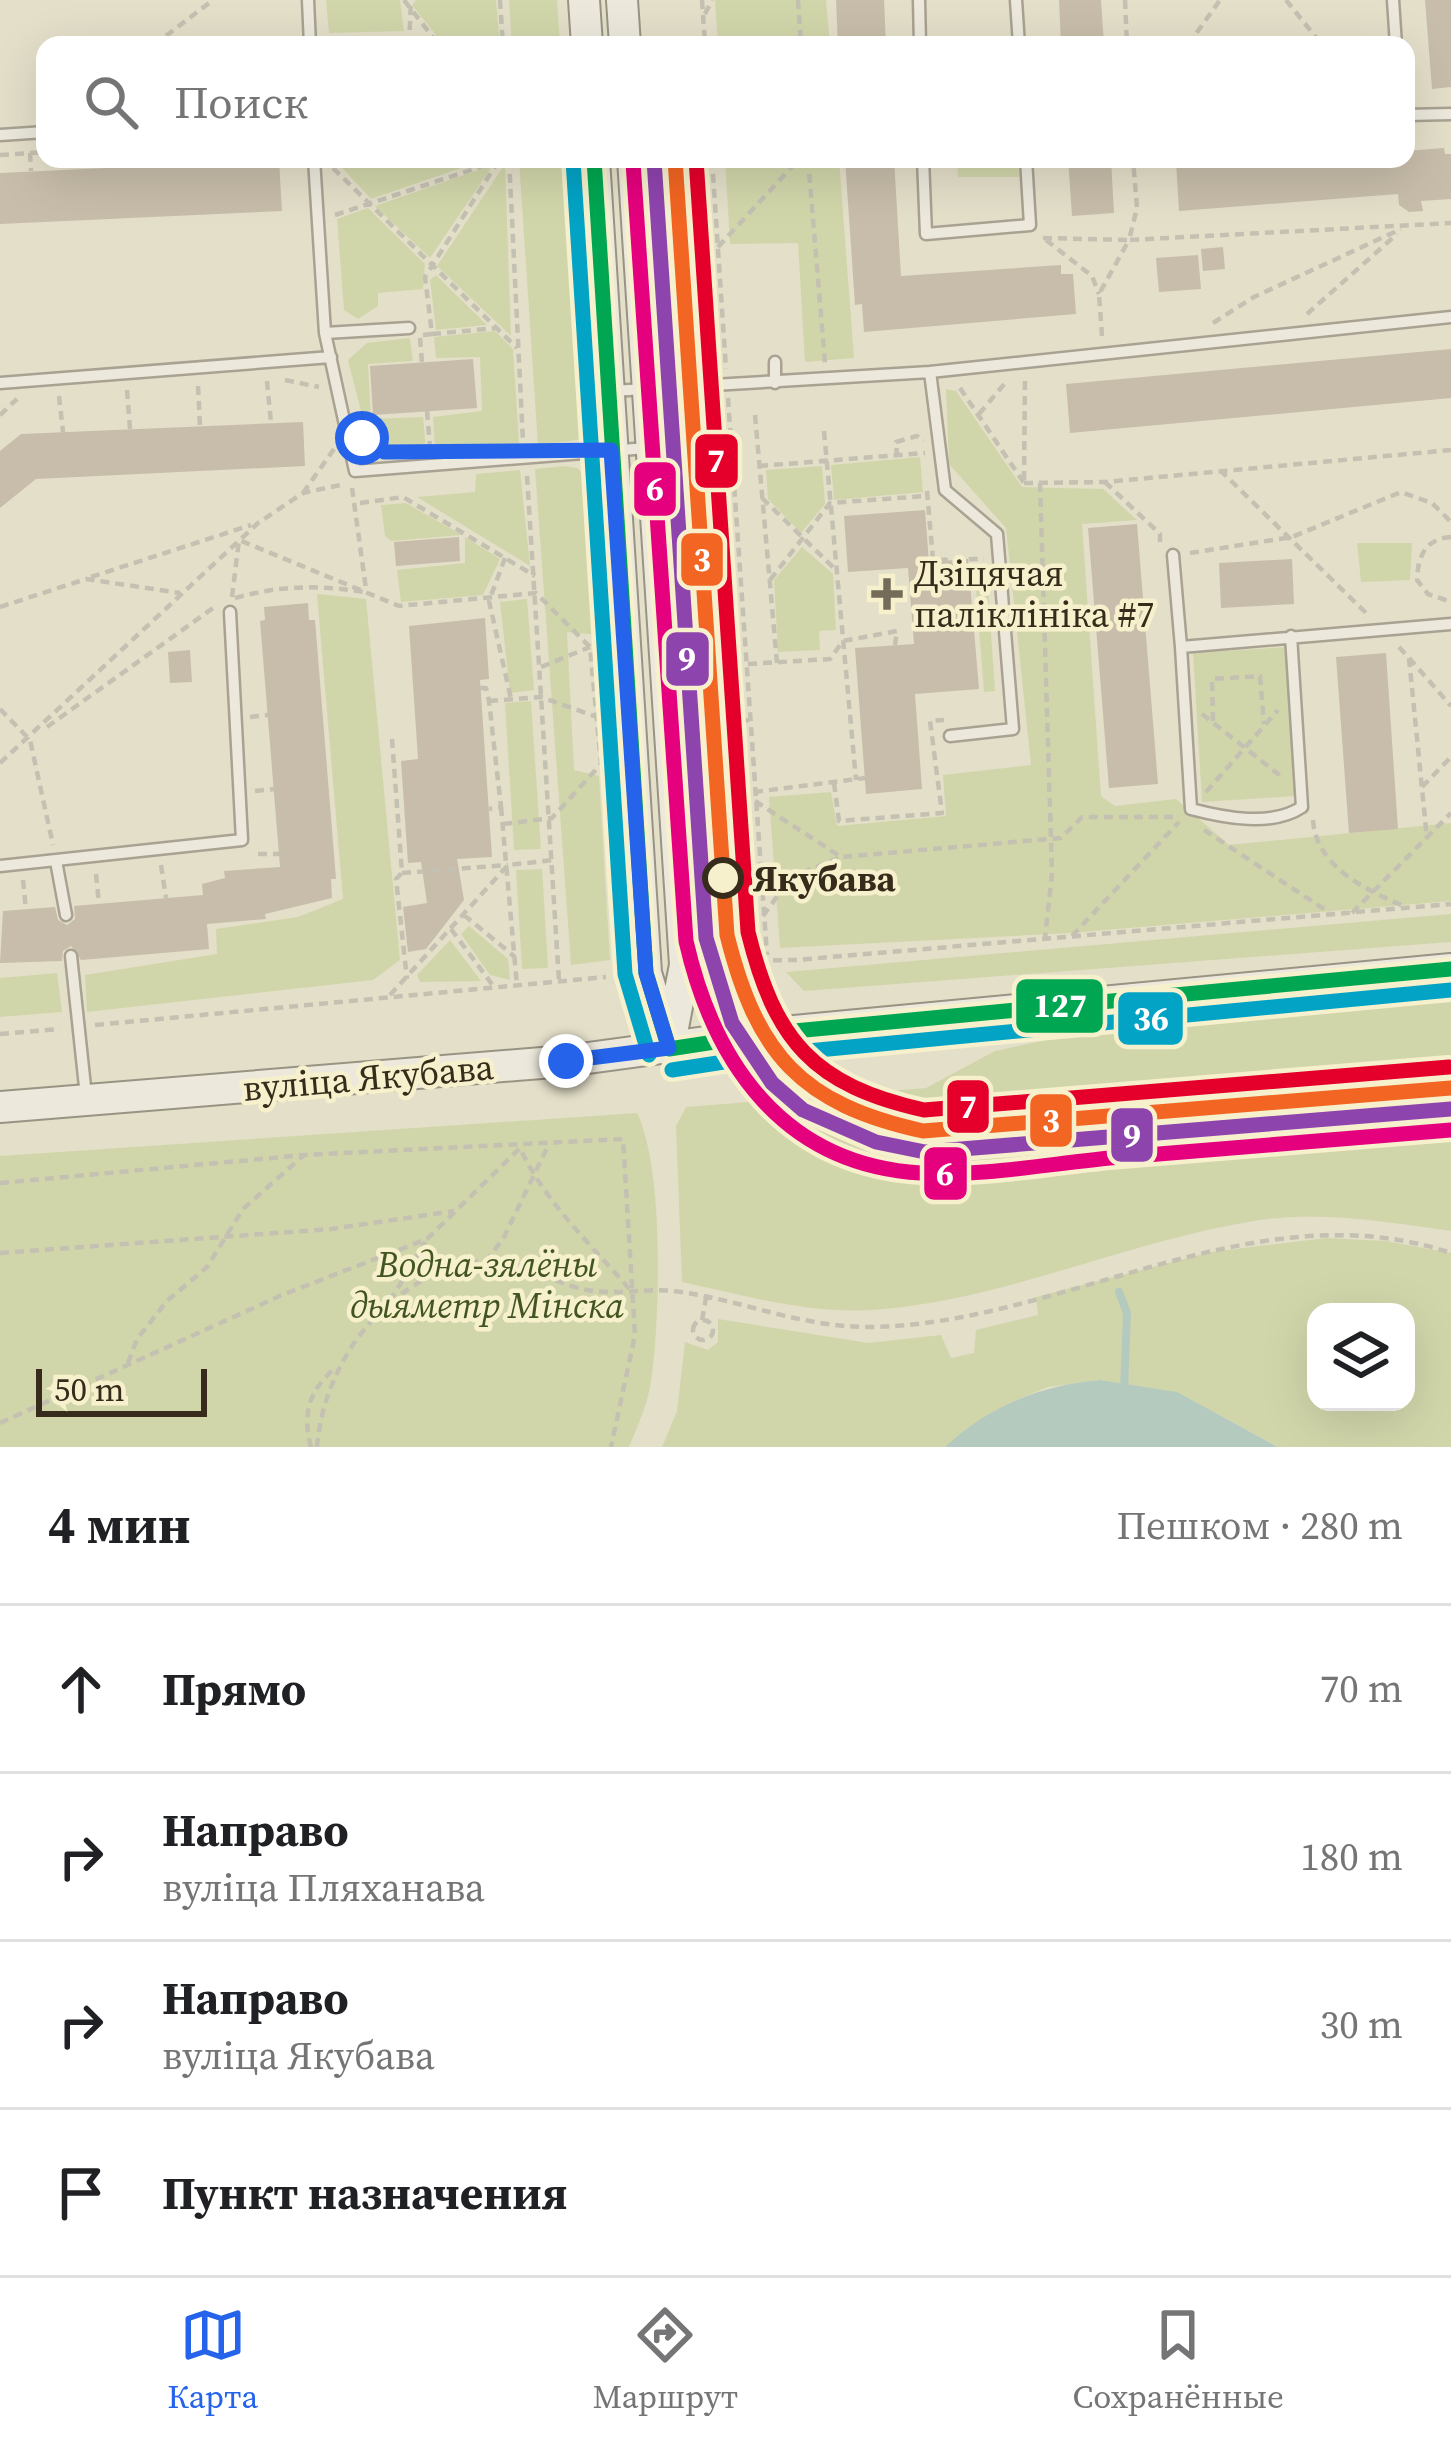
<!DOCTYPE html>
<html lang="ru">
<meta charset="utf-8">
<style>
:root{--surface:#fff;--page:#f2f2f2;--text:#202124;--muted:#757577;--line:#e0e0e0;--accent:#2563eb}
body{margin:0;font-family:"Source Serif 4",serif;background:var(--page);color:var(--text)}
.controls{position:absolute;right:36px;bottom:36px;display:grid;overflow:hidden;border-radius:24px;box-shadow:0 12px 48px #0002}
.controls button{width:108px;height:108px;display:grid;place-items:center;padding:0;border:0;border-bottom:3px solid var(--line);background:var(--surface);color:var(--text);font:60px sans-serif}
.scale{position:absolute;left:36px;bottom:30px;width:171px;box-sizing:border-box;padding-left:12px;border:6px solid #372c1b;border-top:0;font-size:33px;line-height:42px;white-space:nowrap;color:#372c1b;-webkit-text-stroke:9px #f7f0cd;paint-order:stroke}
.stop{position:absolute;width:36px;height:36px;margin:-27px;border:9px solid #2563eb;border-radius:50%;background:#fff}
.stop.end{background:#2563eb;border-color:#fff;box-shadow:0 3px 12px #0008}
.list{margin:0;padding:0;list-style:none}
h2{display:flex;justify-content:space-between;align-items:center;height:156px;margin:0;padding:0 48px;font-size:51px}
h2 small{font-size:39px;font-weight:400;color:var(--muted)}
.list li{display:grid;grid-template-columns:78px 1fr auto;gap:36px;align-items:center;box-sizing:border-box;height:168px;padding:0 48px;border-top:3px solid var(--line)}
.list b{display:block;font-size:45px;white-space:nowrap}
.list p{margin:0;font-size:39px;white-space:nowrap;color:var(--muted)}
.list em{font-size:39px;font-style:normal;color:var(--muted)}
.icon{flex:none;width:66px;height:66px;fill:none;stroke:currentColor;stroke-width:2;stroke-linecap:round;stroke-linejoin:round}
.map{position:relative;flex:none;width:1451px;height:1447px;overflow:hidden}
.search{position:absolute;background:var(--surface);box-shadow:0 12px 48px #0002;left:36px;right:36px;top:36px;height:132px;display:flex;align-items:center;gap:30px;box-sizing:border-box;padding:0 42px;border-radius:24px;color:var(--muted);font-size:45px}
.sheet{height:828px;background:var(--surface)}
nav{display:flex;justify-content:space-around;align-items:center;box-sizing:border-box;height:168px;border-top:3px solid var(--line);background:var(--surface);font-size:33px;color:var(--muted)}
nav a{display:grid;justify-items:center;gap:6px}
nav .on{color:var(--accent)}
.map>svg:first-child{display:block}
.green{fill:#d1d6aa;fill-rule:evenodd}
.water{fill:#b5cabf}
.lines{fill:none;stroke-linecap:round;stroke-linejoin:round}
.stream{stroke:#b5cabf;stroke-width:8}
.building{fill:#c8bdaa}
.lane-casing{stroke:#a9a293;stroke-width:15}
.secondary-casing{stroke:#999383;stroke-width:34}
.path{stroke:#c4c0b2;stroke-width:4.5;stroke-dasharray:9 6;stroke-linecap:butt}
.lane{stroke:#ece9dc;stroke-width:10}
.secondary{stroke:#ece9dc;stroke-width:30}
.bus-1-casing{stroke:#f7f0cd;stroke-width:24}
.bus-2-casing{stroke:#f7f0cd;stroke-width:24}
.bus-1{stroke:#00a651;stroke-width:15}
.bus-2{stroke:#03a3c5;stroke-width:15}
.tram-1-casing{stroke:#f7f0cd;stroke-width:24}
.tram-2-casing{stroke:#f7f0cd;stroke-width:24}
.tram-3-casing{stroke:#f7f0cd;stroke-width:24}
.tram-4-casing{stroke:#f7f0cd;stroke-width:24}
.tram-1{stroke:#f26522;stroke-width:15}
.tram-2{stroke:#8e44ad;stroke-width:15}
.tram-3{stroke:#e4002b;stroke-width:15}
.tram-4{stroke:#e5007d;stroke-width:15}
.route{stroke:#2563eb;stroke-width:15}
.poi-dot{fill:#746b58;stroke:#f7f0cd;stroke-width:4.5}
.stop-dot{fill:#f7f0cd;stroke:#372c1b;stroke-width:6}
.labels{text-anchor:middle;stroke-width:9;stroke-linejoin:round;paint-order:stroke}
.poi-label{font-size:36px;fill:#372c1b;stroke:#f7f0cd;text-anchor:start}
.stop-label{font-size:36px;font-weight:bold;fill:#372c1b;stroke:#f7f0cd;text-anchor:start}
.street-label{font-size:36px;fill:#372c1b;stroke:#f7f0cd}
.park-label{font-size:36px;font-style:italic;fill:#425520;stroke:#f7f0cd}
.line-badge{stroke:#f7f0cd;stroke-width:4.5}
.badge-label{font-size:33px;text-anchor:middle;font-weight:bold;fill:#fff}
</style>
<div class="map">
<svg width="1451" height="1447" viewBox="0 0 1451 1447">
<rect width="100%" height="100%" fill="#e4dfc9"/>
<path class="green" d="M326,0H400L404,31L329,33Z
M416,0H496L500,45H444L412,5Z
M509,0H557L560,45H512Z
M715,0H826L830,45H718Z
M334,159H487L371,199Z
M519,159H568L586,427L582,439L538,446Z
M725,159H839L854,358L805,362L798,243L730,244Z
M957,159H1018L1019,177H958Z
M505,164L511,336L437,266Z
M493,165L430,258L375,206Z
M368,208L425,264L423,289L378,293V306L358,319L344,310L337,219Z
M436,275L487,325L436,330L430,280Z
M495,331L513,349L519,443L435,450L433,417L482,411L480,357L436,358L434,337Z
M410,338L413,361L368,364L371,419L423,417L426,449L369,443L348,360L367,343Z
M946,389L956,391L1022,487L1103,489L1137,520L1082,524L1101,796L1115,806L1176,799L1229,845L1451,823V901L1070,933L780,948L769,797L831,792L837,826L946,816L943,775L1031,765L1006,528L949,464Z
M920,457L923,492L834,500L831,465Z
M564,466L577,468L592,482L599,635L567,632L574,770L599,776L610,960L571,965L535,469Z
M822,466L825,504L801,533L768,499L766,470Z
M520,470L530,566L417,497L475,492L476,474Z
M406,503L462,535L391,541L385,536L381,505Z
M465,537L500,559L483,595L401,602L397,570L465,563Z
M1357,543H1412L1410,580L1361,582Z
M802,547L833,574L836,630L819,631L820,650L778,652L774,580Z
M976,590H988L995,691L984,692Z
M317,594L366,599L400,960L373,980L87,1012L85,975L217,954L216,929L298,917L343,899Z
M527,599L534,690L510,693L500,602Z
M1287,647L1296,796L1202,802L1193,653Z
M531,701L541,849L514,850L505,703Z
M542,869L548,968L522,969L516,870Z
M1451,914V942L804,991L786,972Z
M469,926L508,959L510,980L490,975L461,934Z
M450,940L481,981L420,982L417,975Z
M57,973L62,1012L0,1017V978Z
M1451,996V1231C1389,1222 1323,1211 1260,1220C1128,1240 1005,1301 871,1310C809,1314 742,1295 682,1282L676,1126L686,1107L926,1088L995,1051L1096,1029Z
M637,1113C664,1168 660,1312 652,1375C649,1401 639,1423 629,1447H0V1156Z
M1326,1238L1386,1241L1451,1253V1447H1279L1177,1393L1100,1380L1048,1387L1009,1403L945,1447H662L677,1411L685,1342L708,1350L718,1342V1319L868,1343L941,1335L951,1358L974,1353L976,1330L1038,1315L1036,1297L1211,1252ZM1316,1312H1406V1402H1316Z"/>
<path class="water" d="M1100,1380L1177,1392L1278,1447H945C989,1406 1041,1385 1100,1380Z"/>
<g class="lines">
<path class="stream" d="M1119,1292L1127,1313L1124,1391"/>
</g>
<path class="building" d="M836,0H884L886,45H838Z
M1059,0H1101L1104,45H1061Z
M1425,0H1451V87L1432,89Z
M1444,148L1445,154H1451V199L1421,201L1423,211L1409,212L1399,205L1398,194L1179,211L1176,162L1406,159V151Z
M845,159H894L901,276L1061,265V274H1073L1076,314L864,332L862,304L855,305Z
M1068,159H1111L1114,213L1072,216Z
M279,160L282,211L0,224V173Z
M1223,247L1225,269L1203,271L1201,249Z
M1198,255L1201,289L1159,292L1156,258Z
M1451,349V398L1070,433L1066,384Z
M473,359L477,408L373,415L370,366Z
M303,422L305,466L36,479L0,508V451L21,434Z
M925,510L929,562L968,559L979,689L915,694L922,789L866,794L855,648L914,644L908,568L848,572L844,516Z
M1137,524L1158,784L1109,788L1088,528Z
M459,537L460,561L396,566L394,542Z
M1292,559L1294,604L1221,608L1219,563Z
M308,603L309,620H315L336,879H331L332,898L265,914L266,919L207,924L209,949L81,960L71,946L63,951L62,961L0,963L3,911L55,907L58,920L67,925L75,919L74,906L203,895L202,884L225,878L224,871L280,867L260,621L265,620L264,607Z
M485,618L489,679L480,680L492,857L457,859L464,900L426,949L408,952L403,907L427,903L421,862L408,863L401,761L418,759L409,626Z
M190,650L192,682L170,683L168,652Z
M1386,653L1398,829L1349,833L1336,657Z"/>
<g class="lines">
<g class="lane-casing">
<path id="lane" d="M308,0L310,45
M919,0L920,45
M1016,0L1019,45
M1393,0L1396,45
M1406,115L1451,114
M0,135L45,132
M314,159L325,333L355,471L647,448
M923,159L926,234L1030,225L1026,159
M325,333L409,328
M930,372L945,490L997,534L1013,729L950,736
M0,383L331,357
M775,383V362
M612,391L930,372L1451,317
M1173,555L1181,647L1451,624
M1181,647L1191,809C1225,818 1272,827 1302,807L1291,636
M56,861L66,915
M0,866L242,840L230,612
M71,956L86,1096"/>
</g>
<g class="secondary-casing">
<path id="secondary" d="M584,0L587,45
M622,0L625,45
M594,159L646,973L669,1049
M633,159L685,965L670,1043
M0,1107L566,1061L773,1033L1451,969"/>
</g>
<path class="path" d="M404,0L439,45
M500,0L503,45
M702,0L705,45
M798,0L801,45
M1125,0L1127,45
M1286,0L1322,45
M705,14L712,0
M154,45L213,0
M409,45L411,0
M1188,45L1220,0
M30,153L31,171
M0,155L45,152
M104,159L105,168
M175,159V164
M246,159V161
M509,159L523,441
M712,159L726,369
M808,159L825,363
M333,168L517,348
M335,215L495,162
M1043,238L1129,240L1137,208L1133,159
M1046,240L1092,276L1099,294
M718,247L799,159
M1307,314L1397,234
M1213,323L1254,297L1401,229
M432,334L497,328
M423,335L432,334L425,277L499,160
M1102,336L1099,294L1129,240L1451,223
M420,338L422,363
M285,380L319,387
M267,381L271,423
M198,386L200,426
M960,388L1024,483
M127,390L130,429
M59,396L63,432
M728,398L767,955
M427,411L430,447
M979,414L1006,382
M0,415L17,399
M755,415L777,663
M824,431L856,780
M897,457L896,442L917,436L924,441
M759,466L925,453
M1220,470L1366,613
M527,476L559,981
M1024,480L1025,377
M1105,482L1160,534V542
M1024,483L1105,482L1451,450
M1040,483L1052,873L1045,938
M352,488L366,589
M927,491L933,560L984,559
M303,493L334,449
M762,498L835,569
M360,503L403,497L535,576
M1451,537C1425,539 1418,556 1417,580L1428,594L1451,602
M1190,553L1292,537L1401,492L1432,503L1451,522
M505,558L489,601L511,699
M91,577L251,525
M770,580L830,503L925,496
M232,597L239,540L399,606L536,593L590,647L601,764L552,818L503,824
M235,598C281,585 318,585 365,592
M0,607L86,579L180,593
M1399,647L1409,658L1427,839
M1409,658L1451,706
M748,664L830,659L843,641L897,631L895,645
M541,667L590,647
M480,688H486L489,701L501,807L489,809
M489,701L541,697L597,717
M0,709L30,740L53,845
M1202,714L1282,777
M250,717L268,715
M1213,721L1212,679L1260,676L1264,724
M726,723L749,720
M47,727L213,608
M392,739L402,873L396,879L407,979
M0,763L258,523L303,493L345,484
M834,783L839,821L942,813L930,721L944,720
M1422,787L1451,757
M255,791L274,789
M754,792L865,778
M1206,792L1278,710
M755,801L841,857L1061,838L1082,817H1179
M501,807L517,986
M1313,820C1316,866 1365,890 1404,906
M1204,830L1330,913
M258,854H279
M161,865L166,898
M402,873L508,865
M96,874L99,904
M708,879L723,878
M23,880L26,910
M1352,913L1451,813
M464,915L515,957
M763,916L791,877L841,857
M451,929L494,987
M1072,936L1179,822
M713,961L796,960L1451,904
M390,995L508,865L554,860
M95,1025L606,977
M0,1034L60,1029
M0,1183L304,1155L623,1139L635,1335L611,1447
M0,1253L331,1229L454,1211
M485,1262L503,1239L548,1146
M390,1301L427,1239
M702,1320L706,1298
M693 1330a10 10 0 1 1 20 0a10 10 0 1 1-20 0Z
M128,1363L137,1339L167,1301L207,1267L243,1209L304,1155
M0,1423L282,1295L427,1239L520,1148C546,1204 592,1245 632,1292
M311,1447C302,1413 309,1391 335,1368
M317,1447C324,1363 383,1282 469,1263C513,1253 541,1279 582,1289C611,1296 643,1288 673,1291C741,1299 797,1327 869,1327C1064,1325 1254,1187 1451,1253"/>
<use href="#lane" class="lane"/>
<use href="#secondary" class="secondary"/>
<g class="bus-1-casing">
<path id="bus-1" d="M594,159L646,973L669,1049
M669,1049L773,1033L1451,969"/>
</g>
<g class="bus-2-casing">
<path id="bus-2" d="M573,160L625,974L649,1055
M672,1070L776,1054L1451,990"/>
</g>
<use href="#bus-1" class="bus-1"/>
<use href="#bus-2" class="bus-2"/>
<g class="tram-1-casing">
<path id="tram-1" d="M675,159L727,935C757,1055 801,1104 923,1131L1451,1088"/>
</g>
<g class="tram-2-casing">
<path id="tram-2" d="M654,160L706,938L732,1023L772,1083L803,1110L876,1142L925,1152L1451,1109"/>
</g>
<g class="tram-3-casing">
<path id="tram-3" d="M696,159L748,932C775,1041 813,1085 924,1110L1449,1067"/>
</g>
<g class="tram-4-casing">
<path id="tram-4" d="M633,162L686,941C714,1064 784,1165 921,1173C986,1177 1057,1162 1122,1157C1232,1148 1341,1139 1451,1130"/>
</g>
<use href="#tram-1" class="tram-1"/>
<use href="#tram-2" class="tram-2"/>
<use href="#tram-3" class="tram-3"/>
<use href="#tram-4" class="tram-4"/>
</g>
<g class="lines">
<path class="route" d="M362,438L384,452L611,450L646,973L669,1048L566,1061"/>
</g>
<path class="poi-dot" d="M881 576h12v12h12v12h-12v12h-12v-12h-12v-12h12z"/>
<circle class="stop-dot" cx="723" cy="878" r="18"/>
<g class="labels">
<g class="poi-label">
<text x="914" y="586">Дзіцячая<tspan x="914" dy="41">паліклініка #7</tspan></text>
</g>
<g class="stop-label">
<text x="753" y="891">Якубава</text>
</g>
<g class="street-label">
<text transform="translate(368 1077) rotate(-5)" y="13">вуліца Якубава</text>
</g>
<g class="park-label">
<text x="487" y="1277">Водна-зялёны<tspan x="487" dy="41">дыяметр Мінска</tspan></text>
</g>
</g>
<g class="line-badge">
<rect x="693" y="432" width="47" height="58" rx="12" fill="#e4002b"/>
<rect x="632" y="460" width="46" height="58" rx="12" fill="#e5007d"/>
<rect x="679" y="531" width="46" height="57" rx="12" fill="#f26522"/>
<rect x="664" y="630" width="47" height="58" rx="12" fill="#8e44ad"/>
<rect x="1014" y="977" width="91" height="58" rx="12" fill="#00a651"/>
<rect x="1116" y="990" width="69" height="57" rx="12" fill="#03a3c5"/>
<rect x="945" y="1078" width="46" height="57" rx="12" fill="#e4002b"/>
<rect x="1028" y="1092" width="46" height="57" rx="12" fill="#f26522"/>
<rect x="1109" y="1106" width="46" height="58" rx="12" fill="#8e44ad"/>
<rect x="922" y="1145" width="47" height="57" rx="12" fill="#e5007d"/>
</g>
<g class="badge-label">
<text x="716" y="472">7</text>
<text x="655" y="500">6</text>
<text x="702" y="571">3</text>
<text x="687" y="670">9</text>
<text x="1060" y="1017">127</text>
<text x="1151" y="1030">36</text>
<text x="968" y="1118">7</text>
<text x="1051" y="1132">3</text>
<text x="1132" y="1147">9</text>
<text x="945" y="1185">6</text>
</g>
</svg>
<div class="controls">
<button><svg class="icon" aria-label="layers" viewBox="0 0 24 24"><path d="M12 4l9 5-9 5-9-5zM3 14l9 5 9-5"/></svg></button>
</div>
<div class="scale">50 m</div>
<div class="stop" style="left:362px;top:438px"></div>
<div class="stop end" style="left:566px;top:1061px"></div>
<div class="search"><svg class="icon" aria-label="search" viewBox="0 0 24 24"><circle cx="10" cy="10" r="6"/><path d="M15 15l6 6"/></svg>Поиск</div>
</div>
<section class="sheet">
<h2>4 мин<small>Пешком · 280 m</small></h2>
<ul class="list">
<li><svg class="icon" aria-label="ahead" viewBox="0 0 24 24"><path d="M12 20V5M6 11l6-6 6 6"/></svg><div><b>Прямо</b></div><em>70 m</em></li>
<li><svg class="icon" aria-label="right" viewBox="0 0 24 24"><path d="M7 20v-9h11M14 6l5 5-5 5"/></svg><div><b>Направо</b><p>вуліца Пляханава</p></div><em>180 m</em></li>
<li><svg class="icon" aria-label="right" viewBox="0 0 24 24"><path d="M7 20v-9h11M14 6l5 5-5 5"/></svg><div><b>Направо</b><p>вуліца Якубава</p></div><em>30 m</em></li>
<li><svg class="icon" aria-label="arrive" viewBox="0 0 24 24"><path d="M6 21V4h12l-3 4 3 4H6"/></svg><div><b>Пункт назначения</b></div></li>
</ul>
</section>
<nav>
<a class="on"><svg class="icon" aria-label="map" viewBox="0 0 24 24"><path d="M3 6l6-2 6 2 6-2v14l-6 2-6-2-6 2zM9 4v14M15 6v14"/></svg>Карта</a>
<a><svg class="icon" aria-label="directions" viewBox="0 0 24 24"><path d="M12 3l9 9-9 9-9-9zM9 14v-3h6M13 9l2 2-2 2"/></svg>Маршрут</a>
<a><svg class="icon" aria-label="saved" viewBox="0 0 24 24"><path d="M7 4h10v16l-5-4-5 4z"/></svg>Сохранённые</a>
</nav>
